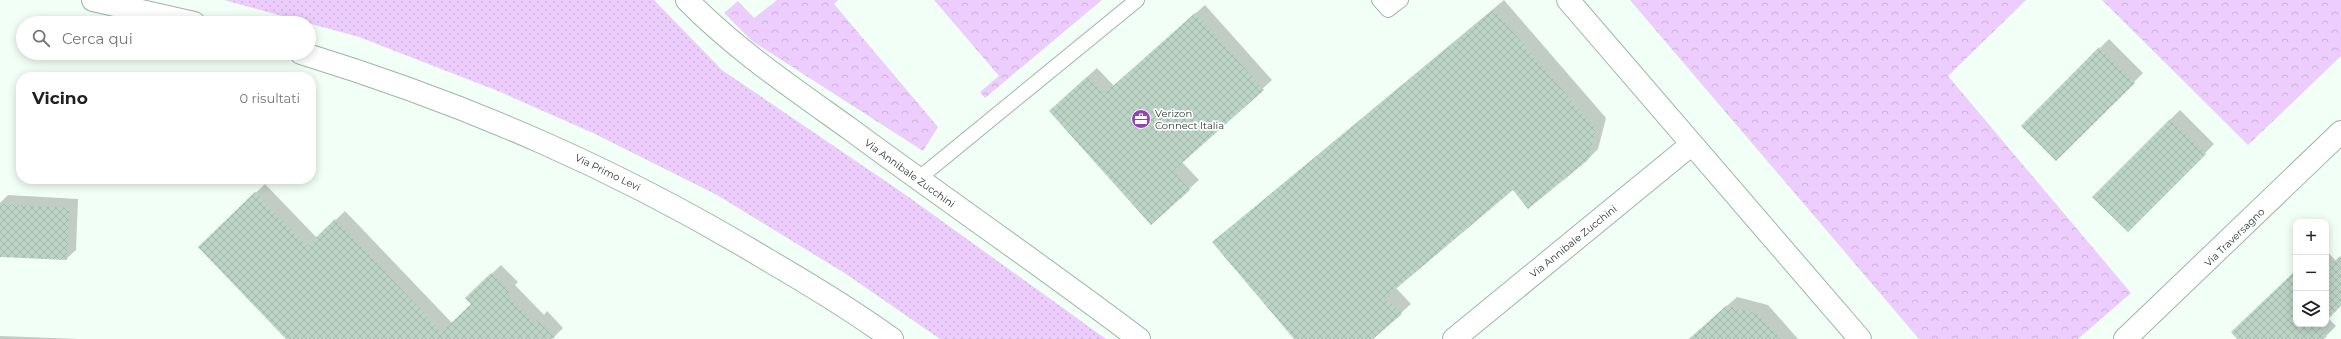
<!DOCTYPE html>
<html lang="it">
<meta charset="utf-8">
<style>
:root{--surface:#fff;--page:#f2f2f2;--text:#202124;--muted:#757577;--line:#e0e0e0}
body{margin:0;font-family:Montserrat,sans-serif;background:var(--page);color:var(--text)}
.controls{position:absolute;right:12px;bottom:12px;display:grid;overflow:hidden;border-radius:8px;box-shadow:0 2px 10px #0003}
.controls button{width:36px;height:36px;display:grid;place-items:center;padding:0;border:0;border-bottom:1px solid var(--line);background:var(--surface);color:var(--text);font:20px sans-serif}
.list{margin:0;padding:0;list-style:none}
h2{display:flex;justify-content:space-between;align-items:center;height:52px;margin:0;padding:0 16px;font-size:17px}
h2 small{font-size:13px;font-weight:400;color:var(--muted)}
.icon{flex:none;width:22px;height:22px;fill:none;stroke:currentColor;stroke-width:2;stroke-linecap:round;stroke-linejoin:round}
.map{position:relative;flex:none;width:2341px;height:339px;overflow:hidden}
.search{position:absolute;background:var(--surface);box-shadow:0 2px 10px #0003;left:16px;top:16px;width:300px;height:44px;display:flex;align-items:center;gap:10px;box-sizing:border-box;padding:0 14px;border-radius:22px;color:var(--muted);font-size:15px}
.panel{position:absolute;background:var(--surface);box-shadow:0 2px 10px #0003;left:16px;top:72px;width:300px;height:112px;border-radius:16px}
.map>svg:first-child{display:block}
.grass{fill:url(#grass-dots)}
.forest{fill:url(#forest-crowns)}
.shadow{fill:#0003}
.building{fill:url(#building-cross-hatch)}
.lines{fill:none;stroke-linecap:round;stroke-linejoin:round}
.service-casing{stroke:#9db4a7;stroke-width:16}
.minor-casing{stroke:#9db4a7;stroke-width:24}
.primary-casing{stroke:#9db4a7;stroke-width:24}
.service{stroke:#fff;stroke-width:14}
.minor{stroke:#fff;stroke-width:22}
.primary{stroke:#fff;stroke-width:22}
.labels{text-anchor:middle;stroke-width:3.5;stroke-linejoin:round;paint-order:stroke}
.poi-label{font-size:10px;fill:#2f3833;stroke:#fff;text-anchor:start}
.street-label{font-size:10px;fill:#2f3833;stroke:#fff}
</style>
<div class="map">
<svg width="2341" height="339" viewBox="0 0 2341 339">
<defs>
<pattern id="grass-dots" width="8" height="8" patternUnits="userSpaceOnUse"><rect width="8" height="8" fill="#edcdfe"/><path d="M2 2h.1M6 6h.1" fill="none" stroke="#ccb1da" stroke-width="1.8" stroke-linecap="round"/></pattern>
<pattern id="forest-crowns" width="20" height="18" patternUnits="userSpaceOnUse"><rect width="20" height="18" fill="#edcdfe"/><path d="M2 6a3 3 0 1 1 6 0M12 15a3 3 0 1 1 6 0" fill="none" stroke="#ccb1da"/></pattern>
<pattern id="building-cross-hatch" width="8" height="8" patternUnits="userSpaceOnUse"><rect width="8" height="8" fill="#bcd4c6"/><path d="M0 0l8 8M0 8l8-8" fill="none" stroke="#a2b7ab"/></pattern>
</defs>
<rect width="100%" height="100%" fill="#f1fff6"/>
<path class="grass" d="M224,0H654L722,70L903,193L1106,339H940L846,274L717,195L593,133L498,91L359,37Z"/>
<path class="forest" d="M777,0H838L834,4L938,127L923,151L752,41L724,13L738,1L754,18Z
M934,0H1102L985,98L980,92L999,76Z
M1630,0H2026L1948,76L2131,293L2078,339H1919Z
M2102,0H2341V56L2248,145Z"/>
<path class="shadow" d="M1504,0L1606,118L1598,149L1588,159L1513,188L1396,288L1411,304L1372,339H1296L1213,242Z
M1205,5L1272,80L1182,162L1199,180L1151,223L1059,102L1097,68L1114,86Z
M2109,39L2143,73L2056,160L2022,126Z
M2180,110L2214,144L2128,231L2093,197Z
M265,184L317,238L345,211L452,323L472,304L476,289L501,265L518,282L515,285L544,315L547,311L563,328L552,339H287L199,247Z
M8,195L78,199L76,250L66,259L0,256V203Z
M2326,250L2336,261L2341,256V305L2328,318L2336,326L2323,339H2239L2296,270V324H2326Z
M1737,297L1768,305L1798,339H1689Z
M0,336L80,339H0Z"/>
<path class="building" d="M1494,10L1596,129L1588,160L1528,209L1513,190L1385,298L1402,314L1373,339H1294L1212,242Z
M1195,13L1264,90L1173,171L1190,190L1151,225L1049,111L1088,76L1104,94Z
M2099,47L2135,83L2056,161L2021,126Z
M2170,119L2206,154L2128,232L2092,197Z
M255,192L307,246L335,219L442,332L471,304L465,298L491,273L509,292L507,295L534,323L537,320L555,338L286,339L198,247Z
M0,204L69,208L67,260L0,257Z
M2340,256L2341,306L2326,321V270Z
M2296,270V324H2322L2319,327L2327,336L2324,339H2237L2231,332Z
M1726,306L1758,314L1780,339H1689Z"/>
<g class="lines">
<g class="service-casing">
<path id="service" d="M1379,0L1388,10L1401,0
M918,179L1137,0"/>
</g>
<g class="minor-casing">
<path id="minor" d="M687,0C736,50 794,89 850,129C946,200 1044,267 1139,339
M1568,0L1860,339
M1454,339L1692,144
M2125,339L2341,132"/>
</g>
<g class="primary-casing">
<path id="primary" d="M93,0L194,23
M301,53C467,104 617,169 766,259C809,284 852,310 892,339"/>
</g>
<use href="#service" class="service"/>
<use href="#minor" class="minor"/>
<use href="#primary" class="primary"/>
</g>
<defs>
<g id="office-disc" transform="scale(1)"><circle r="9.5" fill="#9243b4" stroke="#fff"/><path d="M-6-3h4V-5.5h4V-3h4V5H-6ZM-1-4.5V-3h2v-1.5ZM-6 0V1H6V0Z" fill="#fff"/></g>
</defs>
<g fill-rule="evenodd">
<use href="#office-disc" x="1141" y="119"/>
</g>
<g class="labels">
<g class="poi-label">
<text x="1155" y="117">Verizon<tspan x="1155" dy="12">Connect Italia</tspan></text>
</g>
<g class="street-label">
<text transform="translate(608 172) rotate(26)" y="4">Via Primo Levi</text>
<text transform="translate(910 173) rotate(36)" y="4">Via Annibale Zucchini</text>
<text transform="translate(2234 237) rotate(-44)" y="4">Via Traversagno</text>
<text transform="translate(1573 241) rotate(-39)" y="4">Via Annibale Zucchini</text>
</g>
</g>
</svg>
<div class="controls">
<button>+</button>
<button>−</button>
<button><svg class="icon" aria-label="layers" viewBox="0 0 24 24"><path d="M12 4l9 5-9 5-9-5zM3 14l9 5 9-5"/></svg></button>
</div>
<div class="search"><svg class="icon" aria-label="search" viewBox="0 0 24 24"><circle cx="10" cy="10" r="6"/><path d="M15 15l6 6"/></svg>Cerca qui</div>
<section class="panel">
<h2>Vicino<small>0 risultati</small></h2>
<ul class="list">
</ul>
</section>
</div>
